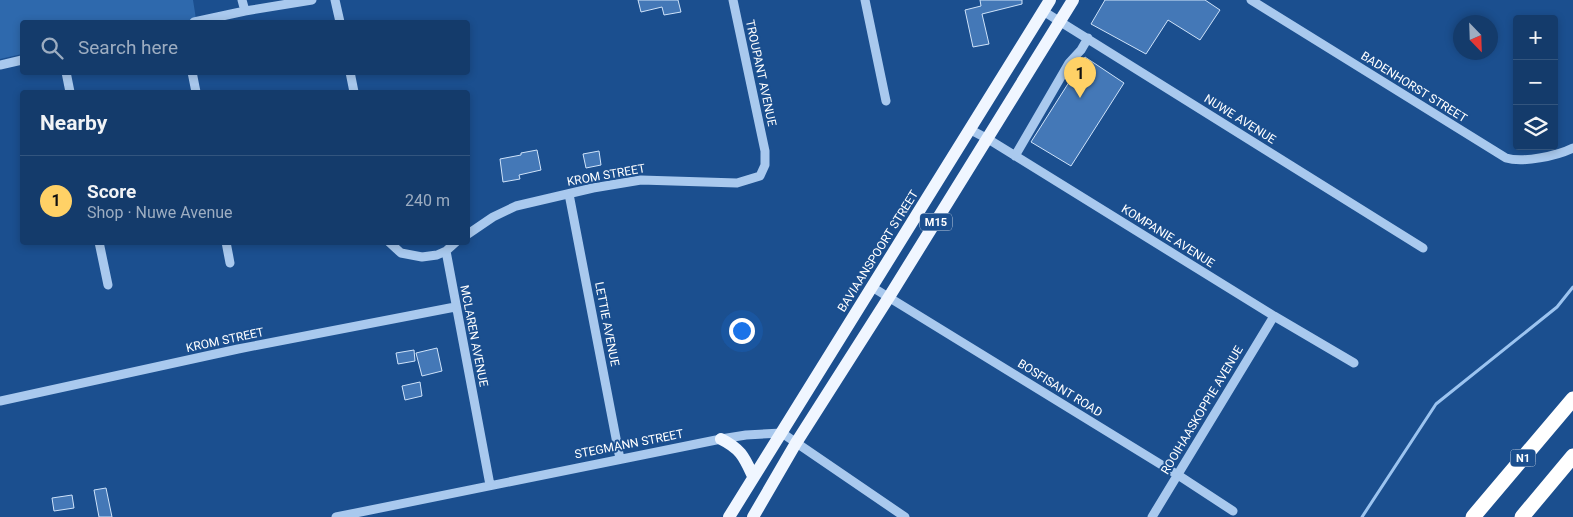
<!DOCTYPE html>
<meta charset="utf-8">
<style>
:root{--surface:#143b6b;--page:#214673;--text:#f1f3f6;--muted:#9dadc1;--line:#33557e;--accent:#ffd166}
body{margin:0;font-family:Roboto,sans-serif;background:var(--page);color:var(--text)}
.controls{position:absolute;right:15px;top:15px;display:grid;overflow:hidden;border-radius:5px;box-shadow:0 2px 8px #0003}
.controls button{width:45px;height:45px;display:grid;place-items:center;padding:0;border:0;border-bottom:1px solid var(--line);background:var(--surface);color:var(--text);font:25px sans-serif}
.compass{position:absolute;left:1453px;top:15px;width:45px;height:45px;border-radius:50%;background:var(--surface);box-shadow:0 2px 8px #0003;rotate:157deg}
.you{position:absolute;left:741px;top:330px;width:18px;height:18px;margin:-12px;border:4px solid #fff;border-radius:50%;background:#1a73e8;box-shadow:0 0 0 8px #1a73e833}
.badge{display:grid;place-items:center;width:32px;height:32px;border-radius:50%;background:var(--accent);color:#111;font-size:16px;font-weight:700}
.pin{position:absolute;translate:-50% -41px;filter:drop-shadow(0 1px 2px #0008)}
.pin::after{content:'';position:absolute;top:26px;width:18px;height:15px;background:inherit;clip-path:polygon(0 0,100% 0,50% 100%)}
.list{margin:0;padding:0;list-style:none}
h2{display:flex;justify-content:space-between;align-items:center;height:65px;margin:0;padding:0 20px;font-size:21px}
h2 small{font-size:16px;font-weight:400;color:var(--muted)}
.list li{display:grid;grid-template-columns:32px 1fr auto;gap:15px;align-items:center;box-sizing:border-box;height:90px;padding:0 20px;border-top:1px solid var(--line)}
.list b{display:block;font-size:19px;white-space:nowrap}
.list p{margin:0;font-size:16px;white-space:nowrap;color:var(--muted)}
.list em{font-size:16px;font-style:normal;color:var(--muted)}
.icon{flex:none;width:28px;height:28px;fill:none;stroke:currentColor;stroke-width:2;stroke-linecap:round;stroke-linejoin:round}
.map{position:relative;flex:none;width:1573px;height:517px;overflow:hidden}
.search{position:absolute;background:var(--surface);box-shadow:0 2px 8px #0003;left:20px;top:20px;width:450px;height:55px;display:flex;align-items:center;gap:12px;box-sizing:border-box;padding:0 18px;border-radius:5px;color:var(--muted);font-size:19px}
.panel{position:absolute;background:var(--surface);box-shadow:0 2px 8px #0003;left:20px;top:90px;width:450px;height:155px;border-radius:5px}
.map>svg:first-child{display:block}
.green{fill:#2e69ad}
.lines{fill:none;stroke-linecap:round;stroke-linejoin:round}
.stream{stroke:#9cc4f0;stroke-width:3}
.building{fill:#4478b7;stroke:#cfe3fa}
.minor{stroke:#a9c9ee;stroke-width:9}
.major{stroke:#f0f6ff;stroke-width:12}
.highway{stroke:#fff;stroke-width:15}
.labels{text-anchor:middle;stroke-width:4;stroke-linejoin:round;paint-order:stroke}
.shield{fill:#1b4f8f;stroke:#bbcadd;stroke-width:1}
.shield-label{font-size:11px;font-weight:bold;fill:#fff}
.street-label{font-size:12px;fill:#fff;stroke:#1b4f8f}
</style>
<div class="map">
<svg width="1573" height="517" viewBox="0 0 1573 517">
<rect width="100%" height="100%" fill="#1b4f8f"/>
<path class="green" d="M0,0H193L196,19L179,22H22V54L0,59Z"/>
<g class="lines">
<path class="stream" d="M1362,517L1436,404L1557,307L1573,287"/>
</g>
<path class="building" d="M638,0H678L681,12L664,15L662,7L641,12Z
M980,0H1022V4L982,14L989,44L973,47L965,10L981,6Z
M1105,0H1205L1220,10L1200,40L1168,20L1146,54L1091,24Z
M1085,57L1124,83L1071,166L1031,142Z
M537,150L541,170L519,175L520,179L503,182L500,159L521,155V153Z
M599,151L601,165L586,168L583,154Z
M437,348L442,371L422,376L416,353Z
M414,350L415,361L398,364L396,353Z
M420,382L422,396L405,400L402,386Z
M106,488L112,517H99L94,490Z
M72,495L74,508L54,511L52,498Z"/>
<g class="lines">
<path class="minor" d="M242,0L245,11
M335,0L340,22
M865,0L886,101
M1251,0L1506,158C1523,163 1557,156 1573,148
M1043,11L1423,248
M194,22L245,11L312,0
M0,65L22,60
M66,72L70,92
M192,72L196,92
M350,72L354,92
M969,129L988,139L1274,316L1354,363
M1015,156L1069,63L1081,50L1088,38
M569,194L620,459
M468,234L493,217L516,206L593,188L641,180L737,183L760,176L765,165V151L733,0
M99,242L108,285
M226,242L230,263
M389,242L401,253L422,257L437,255L446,251L456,242
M446,251L490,485
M872,287L1178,475L1233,511
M0,401L238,349L455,307
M336,517L721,439L746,435L782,433L905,517
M1152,517L1274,316"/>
<path class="major" d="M721,439C741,449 744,457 753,476
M729,517L1050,0
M753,517L796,443L889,297L1073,0"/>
<path class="highway" d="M1473,517L1573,399
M1522,517L1573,456"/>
</g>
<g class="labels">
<g class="shield">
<rect x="920" y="213.5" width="32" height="17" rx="4"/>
<rect x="1510.5" y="449.5" width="25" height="17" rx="4"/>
</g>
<g class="shield-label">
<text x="936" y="226">M15</text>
<text x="1523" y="462">N1</text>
</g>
<g class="street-label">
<text transform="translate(761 73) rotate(78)" y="4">TROUPANT AVENUE</text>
<text transform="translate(1414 87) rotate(32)" y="4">BADENHORST STREET</text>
<text transform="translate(1240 119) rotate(32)" y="4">NUWE AVENUE</text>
<text transform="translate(606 175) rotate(-10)" y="4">KROM STREET</text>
<text transform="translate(1168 236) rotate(32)" y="4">KOMPANIE AVENUE</text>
<text transform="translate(878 251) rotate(-58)" y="4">BAVIAANSPOORT STREET</text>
<text transform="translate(607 324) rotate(79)" y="4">LETTIE AVENUE</text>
<text transform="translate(474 336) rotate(79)" y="4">MCLAREN AVENUE</text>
<text transform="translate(225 340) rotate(-12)" y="4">KROM STREET</text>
<text transform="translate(1060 388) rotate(32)" y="4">BOSFISANT ROAD</text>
<text transform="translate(1202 410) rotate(-59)" y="4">ROOIHAASKOPPIE AVENUE</text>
<text transform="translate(629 444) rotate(-11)" y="4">STEGMANN STREET</text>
</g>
</g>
</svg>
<div class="controls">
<button>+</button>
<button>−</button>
<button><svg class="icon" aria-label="layers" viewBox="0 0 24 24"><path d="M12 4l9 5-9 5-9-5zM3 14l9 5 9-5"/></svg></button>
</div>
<svg class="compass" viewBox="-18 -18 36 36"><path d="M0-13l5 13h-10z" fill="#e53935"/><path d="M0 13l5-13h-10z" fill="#9dadc1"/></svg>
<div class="you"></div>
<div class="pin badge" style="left:1080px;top:98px">1</div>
<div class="search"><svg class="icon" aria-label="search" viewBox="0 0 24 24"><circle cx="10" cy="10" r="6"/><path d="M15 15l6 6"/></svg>Search here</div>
<section class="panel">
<h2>Nearby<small></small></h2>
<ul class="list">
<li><span class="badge">1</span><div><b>Score</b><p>Shop · Nuwe Avenue</p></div><em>240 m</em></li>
</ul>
</section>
</div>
